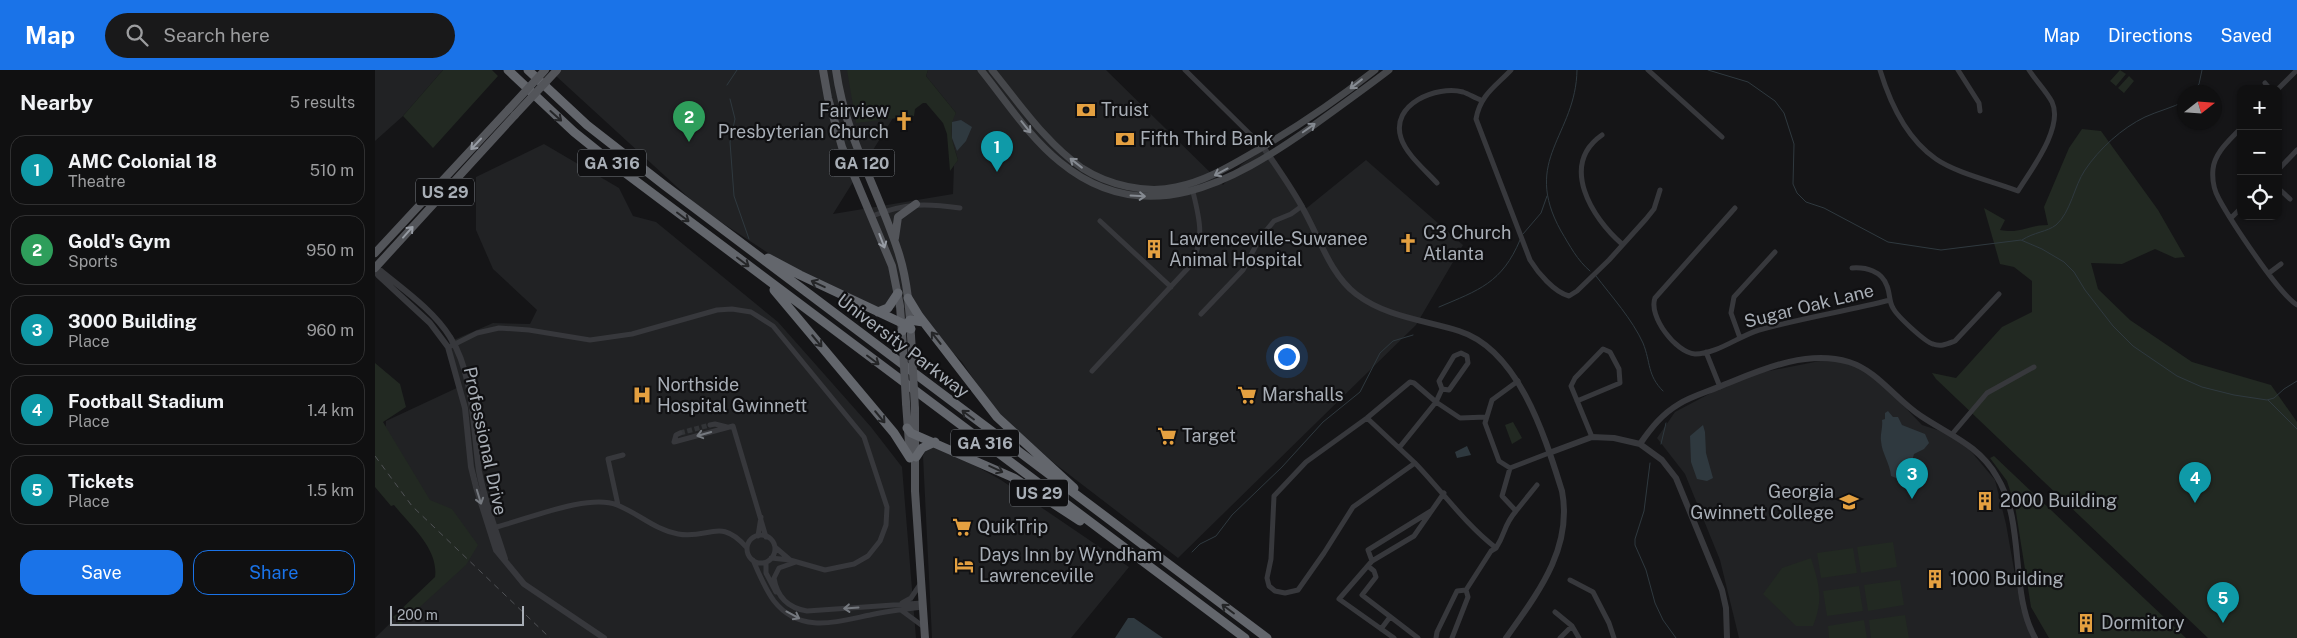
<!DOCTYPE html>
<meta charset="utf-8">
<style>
:root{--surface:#101011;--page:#19191a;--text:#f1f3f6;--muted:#9c9d9f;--line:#303031;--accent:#1a73e8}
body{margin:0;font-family:"Public Sans",sans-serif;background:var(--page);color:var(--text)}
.controls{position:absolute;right:15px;top:15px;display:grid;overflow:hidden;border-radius:10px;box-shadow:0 1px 4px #0004}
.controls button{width:45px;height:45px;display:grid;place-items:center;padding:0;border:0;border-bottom:1px solid var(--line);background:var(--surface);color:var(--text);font:25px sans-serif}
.compass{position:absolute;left:1802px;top:15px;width:45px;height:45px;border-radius:50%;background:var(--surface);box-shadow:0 1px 4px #0004;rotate:73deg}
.scale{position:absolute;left:15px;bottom:12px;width:134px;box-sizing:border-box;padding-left:5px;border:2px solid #a8aeb6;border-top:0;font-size:14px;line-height:18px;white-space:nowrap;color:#a8aeb6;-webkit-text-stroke:4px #101012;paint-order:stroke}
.you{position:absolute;left:911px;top:286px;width:18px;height:18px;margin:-12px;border:4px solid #fff;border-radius:50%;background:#1a73e8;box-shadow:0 0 0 8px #1a73e833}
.badge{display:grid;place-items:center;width:32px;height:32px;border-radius:50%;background:var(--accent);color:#fff;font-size:16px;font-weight:700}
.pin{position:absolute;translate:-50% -41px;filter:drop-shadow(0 1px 2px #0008)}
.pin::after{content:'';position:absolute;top:26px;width:18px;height:15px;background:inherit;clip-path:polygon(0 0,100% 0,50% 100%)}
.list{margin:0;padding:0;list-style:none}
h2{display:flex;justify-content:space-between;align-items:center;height:65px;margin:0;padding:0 20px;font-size:21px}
h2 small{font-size:16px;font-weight:400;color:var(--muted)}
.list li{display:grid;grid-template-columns:32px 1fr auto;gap:15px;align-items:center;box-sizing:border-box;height:70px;margin:0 10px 10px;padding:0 10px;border:1px solid var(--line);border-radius:15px}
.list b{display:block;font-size:19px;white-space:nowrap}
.list p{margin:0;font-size:16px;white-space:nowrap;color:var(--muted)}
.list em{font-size:16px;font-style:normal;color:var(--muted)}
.actions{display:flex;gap:10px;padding:15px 20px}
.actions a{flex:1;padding:11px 0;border:1px solid var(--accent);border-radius:15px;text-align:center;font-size:18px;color:var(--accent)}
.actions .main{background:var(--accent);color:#fff}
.icon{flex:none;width:28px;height:28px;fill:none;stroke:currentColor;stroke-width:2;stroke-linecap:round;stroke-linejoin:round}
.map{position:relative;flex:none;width:1922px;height:568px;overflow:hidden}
header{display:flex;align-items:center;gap:30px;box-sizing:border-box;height:70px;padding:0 25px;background:var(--accent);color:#fff}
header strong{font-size:24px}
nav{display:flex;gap:28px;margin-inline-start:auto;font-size:18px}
.search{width:350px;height:45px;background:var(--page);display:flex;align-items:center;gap:12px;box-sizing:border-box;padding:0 18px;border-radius:28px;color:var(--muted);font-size:19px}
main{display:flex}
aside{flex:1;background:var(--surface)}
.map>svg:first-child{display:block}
.built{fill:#212224}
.green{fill:#222922}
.water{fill:#2f393f}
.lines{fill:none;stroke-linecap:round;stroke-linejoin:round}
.stream{stroke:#2f393f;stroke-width:1}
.minor-tunnel{stroke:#323437;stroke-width:5;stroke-dasharray:5 2.5;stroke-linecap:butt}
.minor{stroke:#37383c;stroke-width:5}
.tertiary{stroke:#37383c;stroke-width:6}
.secondary{stroke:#45474b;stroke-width:7}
.primary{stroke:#53555a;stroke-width:8}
.motorway{stroke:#63666c;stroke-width:9}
.rail{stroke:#505256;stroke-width:1;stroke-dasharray:6 5;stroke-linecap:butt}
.primary-bridge{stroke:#53555a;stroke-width:8}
.oneway{stroke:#858a91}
.oneway2{stroke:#252628}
.oneway3{stroke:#979ca4}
.oneway4{stroke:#75797f}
.labels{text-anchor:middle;stroke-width:4.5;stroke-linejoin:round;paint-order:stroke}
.shield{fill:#101012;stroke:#7a7f85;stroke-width:1}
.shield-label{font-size:16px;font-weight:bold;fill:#a8aeb6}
.poi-label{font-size:18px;fill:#a8aeb6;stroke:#101012;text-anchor:start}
.street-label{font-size:18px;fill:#a8aeb6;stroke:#101012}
</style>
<header>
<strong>Map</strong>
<div class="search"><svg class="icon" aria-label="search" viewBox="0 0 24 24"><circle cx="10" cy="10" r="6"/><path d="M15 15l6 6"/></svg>Search here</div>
<nav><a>Map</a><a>Directions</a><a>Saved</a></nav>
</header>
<main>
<aside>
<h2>Nearby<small>5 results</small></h2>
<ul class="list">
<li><span class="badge" style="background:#0f9aa8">1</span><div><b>AMC Colonial 18</b><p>Theatre</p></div><em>510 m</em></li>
<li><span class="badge" style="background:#2e9e5b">2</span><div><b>Gold's Gym</b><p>Sports</p></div><em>950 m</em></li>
<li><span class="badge" style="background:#0f9aa8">3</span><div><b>3000 Building</b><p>Place</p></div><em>960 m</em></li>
<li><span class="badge" style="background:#0f9aa8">4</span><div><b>Football Stadium</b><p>Place</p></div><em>1.4 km</em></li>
<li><span class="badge" style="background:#0f9aa8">5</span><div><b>Tickets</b><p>Place</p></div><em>1.5 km</em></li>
</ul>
<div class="actions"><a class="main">Save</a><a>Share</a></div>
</aside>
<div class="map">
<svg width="1922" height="568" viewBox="0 0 1922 568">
<rect width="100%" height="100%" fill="#151517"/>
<path class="built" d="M0,0H68L28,46L0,71Z
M186,0H548L458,144L578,124L579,95L583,90L576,67V51L581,43L551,6L553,0H731L848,115L867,94L892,77L928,141L991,90L1088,175L1041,255L803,488L679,393L620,341L587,292L534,238L497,237L422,202L326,139L181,6Z
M169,74L244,118L258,146L281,152L403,252L496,357L527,397L541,568H0L85,485L8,401L11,351L86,316L74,272L118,253L155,254L162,240L118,199L101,160V107Z
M1460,288L1495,301L1547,355L1584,367L1620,410L1631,454L1646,539L1657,568H1364L1345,490L1310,404L1282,368L1300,342L1368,306Z
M563,375L626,410L754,497L696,568H557L548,386L551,379Z"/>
<path class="green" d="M68,0H117L123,6L58,78L28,46Z
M472,0H553L551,6L581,43C572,59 578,73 583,90L575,101L572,64L568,53L551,33H548L540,39L539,46L481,53Z
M1745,0L1751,4L1741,16L1735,11Z
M1754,6L1759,11L1749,23L1743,18Z
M1707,59L1726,61L1783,140L1810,187L1800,188L1780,179L1747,194L1716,193L1723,219L1755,250L1817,292L1896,315L1922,352V568H1833L1561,309L1557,303L1581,308L1627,257L1657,242V211L1639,197L1625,194L1609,138L1630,150L1625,160C1647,164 1652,155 1673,155L1669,137L1694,78Z
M0,293L25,314L31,337L8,352L55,430L77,439L103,475L91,495L25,555L18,547L60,507C64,479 35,455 19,435L16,436L0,417Z
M1138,352L1147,368L1137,374L1130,355Z
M1619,386L1811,568H1674L1656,537L1640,436L1632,411L1615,388Z
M1518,472L1522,497L1486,503L1482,477Z
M1478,478L1482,503L1446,508L1442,483Z
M1436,488C1444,514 1449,529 1438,556H1421L1388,524L1407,498Z
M1525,510L1529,535L1493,541L1489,515Z
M1484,516L1488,541L1452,546L1448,521Z
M1530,545L1534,568H1496L1494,550Z
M1489,550L1492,568H1454L1453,556Z"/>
<path class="water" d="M586,50L597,57L591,71L582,81L577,68V52Z
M1513,341L1518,347H1523L1527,355L1550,364L1554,373L1549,379L1539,384L1536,395L1521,408L1516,406C1515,393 1507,384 1506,371C1505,364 1508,358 1507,350L1510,349V343Z
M1328,355L1330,362L1331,383L1338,408L1332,411L1322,409L1316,392L1315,366Z
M1092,376L1096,385L1082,388L1080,382Z
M753,548H759L788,568H740Z"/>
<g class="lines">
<path class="stream" d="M1202,0C1201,66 1146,89 1186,161C1195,176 1202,190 1215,201
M1333,0L1373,12L1400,31L1409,43L1419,74L1418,114L1422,123L1431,132L1449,138L1513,172L1566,180L1646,170L1667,179L1689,192L1699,202L1710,220L1738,256L1758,276L1802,306L1827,317L1859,325L1892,330L1899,328L1909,319L1922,311
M352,15L362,0
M1818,22L1824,14L1827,0
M355,29L360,49L355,72L359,126L374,169
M1148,164L1166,143L1172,126
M1647,170C1659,162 1672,162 1681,155C1696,142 1699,116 1710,100C1724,79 1747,58 1770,47C1783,41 1797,38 1810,31
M1221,206C1237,227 1257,249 1268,273C1276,293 1272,305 1288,321
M1064,237C1104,220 1127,213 1145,170
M1893,330L1922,359
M1286,374L1291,353
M1275,393L1269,441L1260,469V475L1271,500L1280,533L1288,550L1301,568
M817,482L825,474L841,466L857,445L907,397L948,352L985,322L1005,283L1018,271L1038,265"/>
<path class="minor-tunnel" d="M305,363L335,355"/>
<path class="minor" d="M810,0L888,77
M1136,0C1121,16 1105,25 1101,49L1155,190C1163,203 1179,222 1194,226L1202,221L1234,190L1271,149L1279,139L1285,120
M1273,0L1347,67
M1505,0C1515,33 1532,69 1561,89C1581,103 1620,112 1643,121C1656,100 1689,57 1677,32C1671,21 1661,11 1654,0
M1583,0L1604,33L1605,41
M1890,13L1895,19
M1903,19L1922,0
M1866,58C1855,70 1840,82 1838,99C1837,109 1839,120 1844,129C1856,151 1903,223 1922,235
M1227,65C1184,95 1217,148 1247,174
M1903,100L1922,80
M1062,113C1050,100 1031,84 1026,68C1015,34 1062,15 1088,22C1094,24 1100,28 1106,30
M1903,118L1915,129
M1360,138L1280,228C1273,246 1301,283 1320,284C1342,284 1364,266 1384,260C1427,248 1472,241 1515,230
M497,146C531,133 550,133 585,138
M1856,148L1866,138
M725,151L796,217
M1477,198C1491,197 1507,201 1512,216C1515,223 1514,232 1518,238C1522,246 1550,272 1558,274C1566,277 1572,274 1580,271L1624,224
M1894,203L1906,194
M826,244L868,200L885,168L899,151L916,144L927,136
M1365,268L1356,243L1359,227L1400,182
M76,276L102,263L124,258L154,260L215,270L257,264L342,240L357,239L376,242L398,256L489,367L512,437L511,455L505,471L493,486L479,494L450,500L415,490L396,488
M1331,282L1345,317
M717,301L815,196C830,170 825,150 818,122
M1143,311L1117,330L1110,353L1124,391L1135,398L1174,383
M1067,319L1064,311L1079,286L1086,283L1092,286L1093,293L1074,320L1067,319L1061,332L1085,348L1111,347
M1202,331L1245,313L1244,299L1235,282L1228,279L1200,308L1196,316L1217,367
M992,348L1040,393L978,437L949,483L923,520L910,523L900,521L894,516L892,508L896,489L899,426L931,392L992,348L1035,312L1039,313L1061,332L1024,378
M335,355L340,354L352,357
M1578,363L1612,323L1659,297
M299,372L358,356L391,467
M299,372L301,365L305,363
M1040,393C1067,421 1090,454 1121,478C1131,463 1128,456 1141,441
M1135,398L1127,426L1141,441L1162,415
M243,435L233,389L248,385
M117,458C149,451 212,423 242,435C263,443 280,460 303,464C334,470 345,446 372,478
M372 479a14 14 0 1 1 28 0a14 14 0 1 1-28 0Z
M383,466L386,447
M400,477L414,489
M378,490C384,504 390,519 399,531C425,564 461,552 495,545C512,541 530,539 548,537
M997,491L993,480L1056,441
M391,492V503L401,522
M421,492L404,498L399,508C402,527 413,538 432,541L547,533
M993,496L999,501L1001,507L987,525L1043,568
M1195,510L1218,522L1234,553L1239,568
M527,533L536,528L546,513
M526,540L549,557
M1180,542L1197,556L1204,568
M1006,559L1015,547
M1019,568L964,529L997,491L1039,466L1069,423
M1061,568L1062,562L1082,521L1091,520
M1077,568L1093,527L1091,520L1116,481L1121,478
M1185,568L1197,556"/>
<path class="tertiary" d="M888,77C902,97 916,117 927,137C944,166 954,203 981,224C1011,247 1049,250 1084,261C1144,280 1170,367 1187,421C1198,479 1162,524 1131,568
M1,200L3,205L55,253L73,277L90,338L96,397L101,417L121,480L149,514L229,568
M1,200L6,201C29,220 59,241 75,267C99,304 98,359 104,401C109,430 121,460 130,489
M1265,374C1276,358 1287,344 1304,334C1317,326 1332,322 1346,316C1386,300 1431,279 1474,292C1503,301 1521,330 1546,346C1574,365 1604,375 1622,407C1651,454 1634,521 1660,568
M1174,383L1217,367L1239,368L1265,374L1287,390L1301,408L1347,520L1351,538L1352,568"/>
<path class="secondary" d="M606,0C631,31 654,67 685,92C770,162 858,112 935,58C961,39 988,20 1014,0
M617,0C644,33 671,73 707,98C733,115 771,124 801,117C831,111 855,96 881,81C922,57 962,30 1000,0"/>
<path class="primary" d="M448,0L453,28L467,77L517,196L525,236L528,277
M461,0C470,66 503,119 523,181C534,214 535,249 537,283
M520,168L523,147L541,134
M0,183L134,39
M0,198L140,45
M531,333L535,387
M540,339V421L550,568"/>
<path class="motorway" d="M133,0L199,62L245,99L870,568
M153,0L212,55L289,115L892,568
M393,188L425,205L529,254L536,259
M399,220L519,363L535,388
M533,228L544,246L622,347L699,418
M503,242L513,238L523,223
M527,261L535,250L548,252
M532,358L536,363L639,408L705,451
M541,387L547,378L560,372"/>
<path class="rail" d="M0,386L37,436L175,568"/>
<path class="primary-bridge" d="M134,39L170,0
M140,45L182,0
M528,277L531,333
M537,283L540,339"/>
</g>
<defs><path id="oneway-shaft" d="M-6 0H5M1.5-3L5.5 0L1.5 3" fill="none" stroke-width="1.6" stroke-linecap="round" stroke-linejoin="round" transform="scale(1.25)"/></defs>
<g class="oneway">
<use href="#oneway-shaft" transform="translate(981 14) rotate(142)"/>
<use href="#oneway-shaft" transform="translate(651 57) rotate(51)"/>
<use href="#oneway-shaft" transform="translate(934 58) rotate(-35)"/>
<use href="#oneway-shaft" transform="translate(701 93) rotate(-142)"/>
<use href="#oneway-shaft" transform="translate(846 102) rotate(152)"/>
<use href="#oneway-shaft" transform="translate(763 126) rotate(3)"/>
</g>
<g class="oneway2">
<use href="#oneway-shaft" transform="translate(181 46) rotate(42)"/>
<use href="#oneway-shaft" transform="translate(308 147) rotate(37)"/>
<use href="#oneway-shaft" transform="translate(368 192) rotate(37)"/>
<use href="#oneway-shaft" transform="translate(443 214) rotate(-155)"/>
<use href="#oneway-shaft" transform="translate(561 268) rotate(-128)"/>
<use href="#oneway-shaft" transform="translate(442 271) rotate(50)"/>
<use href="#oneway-shaft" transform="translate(498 290) rotate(37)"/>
<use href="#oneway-shaft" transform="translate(593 345) rotate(-143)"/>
<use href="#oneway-shaft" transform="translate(505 347) rotate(50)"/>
<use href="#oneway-shaft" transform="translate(621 399) rotate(25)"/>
<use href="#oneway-shaft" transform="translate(853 539) rotate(-143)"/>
</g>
<g class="oneway3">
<use href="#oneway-shaft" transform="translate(101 74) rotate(133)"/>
<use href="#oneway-shaft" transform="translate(33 162) rotate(-48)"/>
<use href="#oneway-shaft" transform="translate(507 171) rotate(69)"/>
</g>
<g class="oneway4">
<use href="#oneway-shaft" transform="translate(329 364) rotate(164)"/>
<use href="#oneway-shaft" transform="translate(104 427) rotate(73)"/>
<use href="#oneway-shaft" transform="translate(476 538) rotate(176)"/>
<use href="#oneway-shaft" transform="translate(418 545) rotate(28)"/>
</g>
<defs>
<g id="bank-bare" transform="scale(1.5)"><path d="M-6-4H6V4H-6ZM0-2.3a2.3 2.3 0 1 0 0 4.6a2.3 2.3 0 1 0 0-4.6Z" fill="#e4a040" stroke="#101012" stroke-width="2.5" paint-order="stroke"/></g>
<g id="church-bare" transform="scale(1.5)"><path d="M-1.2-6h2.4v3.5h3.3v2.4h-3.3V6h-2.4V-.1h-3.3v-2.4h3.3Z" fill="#e4a040" stroke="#101012" stroke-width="2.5" paint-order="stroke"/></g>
<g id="building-bare" transform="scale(1.5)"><path d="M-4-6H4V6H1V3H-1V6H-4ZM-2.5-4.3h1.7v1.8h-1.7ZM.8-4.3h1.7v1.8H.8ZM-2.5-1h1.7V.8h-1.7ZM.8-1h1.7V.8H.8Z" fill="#e4a040" stroke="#101012" stroke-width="2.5" paint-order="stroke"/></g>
<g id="hospital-bare" transform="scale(1.5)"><path d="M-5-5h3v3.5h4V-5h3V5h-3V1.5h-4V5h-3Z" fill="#e4a040" stroke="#101012" stroke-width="2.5" paint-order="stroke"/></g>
<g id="supermarket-bare" transform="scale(1.5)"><path d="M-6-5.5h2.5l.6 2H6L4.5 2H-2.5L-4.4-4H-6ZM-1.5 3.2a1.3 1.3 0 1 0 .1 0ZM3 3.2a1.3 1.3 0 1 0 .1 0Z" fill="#e4a040" stroke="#101012" stroke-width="2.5" paint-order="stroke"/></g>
<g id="university-bare" transform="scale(1.5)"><path d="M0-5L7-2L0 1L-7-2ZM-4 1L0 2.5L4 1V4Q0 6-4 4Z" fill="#e4a040" stroke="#101012" stroke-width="2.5" paint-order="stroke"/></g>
<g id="hotel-bare" transform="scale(1.5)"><path d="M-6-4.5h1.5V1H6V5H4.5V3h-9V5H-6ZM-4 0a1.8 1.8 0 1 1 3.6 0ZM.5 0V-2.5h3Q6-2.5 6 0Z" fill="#e4a040" stroke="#101012" stroke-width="2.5" paint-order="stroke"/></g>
</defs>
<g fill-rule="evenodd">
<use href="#bank-bare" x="711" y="40"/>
<use href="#church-bare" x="529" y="51"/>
<use href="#bank-bare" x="750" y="69"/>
<use href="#church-bare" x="1033" y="173"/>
<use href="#building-bare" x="779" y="179"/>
<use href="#hospital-bare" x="267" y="325"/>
<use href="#supermarket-bare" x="872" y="325"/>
<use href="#supermarket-bare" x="792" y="366"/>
<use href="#building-bare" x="1610" y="431"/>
<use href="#university-bare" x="1474" y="432"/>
<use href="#supermarket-bare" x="587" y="457"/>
<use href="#hotel-bare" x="589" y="495"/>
<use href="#building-bare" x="1560" y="509"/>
<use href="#building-bare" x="1711" y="553"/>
</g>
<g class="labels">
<g class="shield">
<rect x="203" y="79.5" width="68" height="27" rx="4"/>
<rect x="454.5" y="79.5" width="65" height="27" rx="4"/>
<rect x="41" y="108.5" width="58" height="27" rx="4"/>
<rect x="576" y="359.5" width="68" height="27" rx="4"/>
<rect x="635" y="409.5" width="58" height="27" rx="4"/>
</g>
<g class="shield-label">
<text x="237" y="99">GA 316</text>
<text x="487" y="99">GA 120</text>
<text x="70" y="128">US 29</text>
<text x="610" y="379">GA 316</text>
<text x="664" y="429">US 29</text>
</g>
<g class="poi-label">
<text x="726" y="46">Truist</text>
<text x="514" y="47" text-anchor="end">Fairview<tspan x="514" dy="21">Presbyterian Church</tspan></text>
<text x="765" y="75">Fifth Third Bank</text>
<text x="1048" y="169">C3 Church<tspan x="1048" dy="21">Atlanta</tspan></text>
<text x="794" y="175">Lawrenceville-Suwanee<tspan x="794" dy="21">Animal Hospital</tspan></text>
<text x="282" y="321">Northside<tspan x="282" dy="21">Hospital Gwinnett</tspan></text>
<text x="887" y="331">Marshalls</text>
<text x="807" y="372">Target</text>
<text x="1459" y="428" text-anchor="end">Georgia<tspan x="1459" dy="21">Gwinnett College</tspan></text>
<text x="1625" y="437">2000 Building</text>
<text x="602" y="463">QuikTrip</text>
<text x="604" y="491">Days Inn by Wyndham<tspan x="604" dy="21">Lawrenceville</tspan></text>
<text x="1575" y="515">1000 Building</text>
<text x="1726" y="559">Dormitory</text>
</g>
<g class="street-label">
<text transform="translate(1434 236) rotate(-14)" y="6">Sugar Oak Lane</text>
<text transform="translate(528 276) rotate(37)" y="6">University Parkway</text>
<text transform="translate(110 371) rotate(78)" y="6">Professional Drive</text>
</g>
</g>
</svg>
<div class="controls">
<button>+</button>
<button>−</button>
<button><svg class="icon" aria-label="locate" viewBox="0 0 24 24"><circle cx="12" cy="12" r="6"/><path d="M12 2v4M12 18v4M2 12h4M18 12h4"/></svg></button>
</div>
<svg class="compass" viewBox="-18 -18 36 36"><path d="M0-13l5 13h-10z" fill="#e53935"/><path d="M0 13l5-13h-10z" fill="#9c9d9f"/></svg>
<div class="scale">200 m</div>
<div class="you"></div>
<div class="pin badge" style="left:622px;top:102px;background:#0f9aa8">1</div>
<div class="pin badge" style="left:314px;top:72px;background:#2e9e5b">2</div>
<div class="pin badge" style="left:1537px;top:429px;background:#0f9aa8">3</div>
<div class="pin badge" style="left:1820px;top:433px;background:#0f9aa8">4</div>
<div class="pin badge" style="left:1848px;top:553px;background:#0f9aa8">5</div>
</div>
</main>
